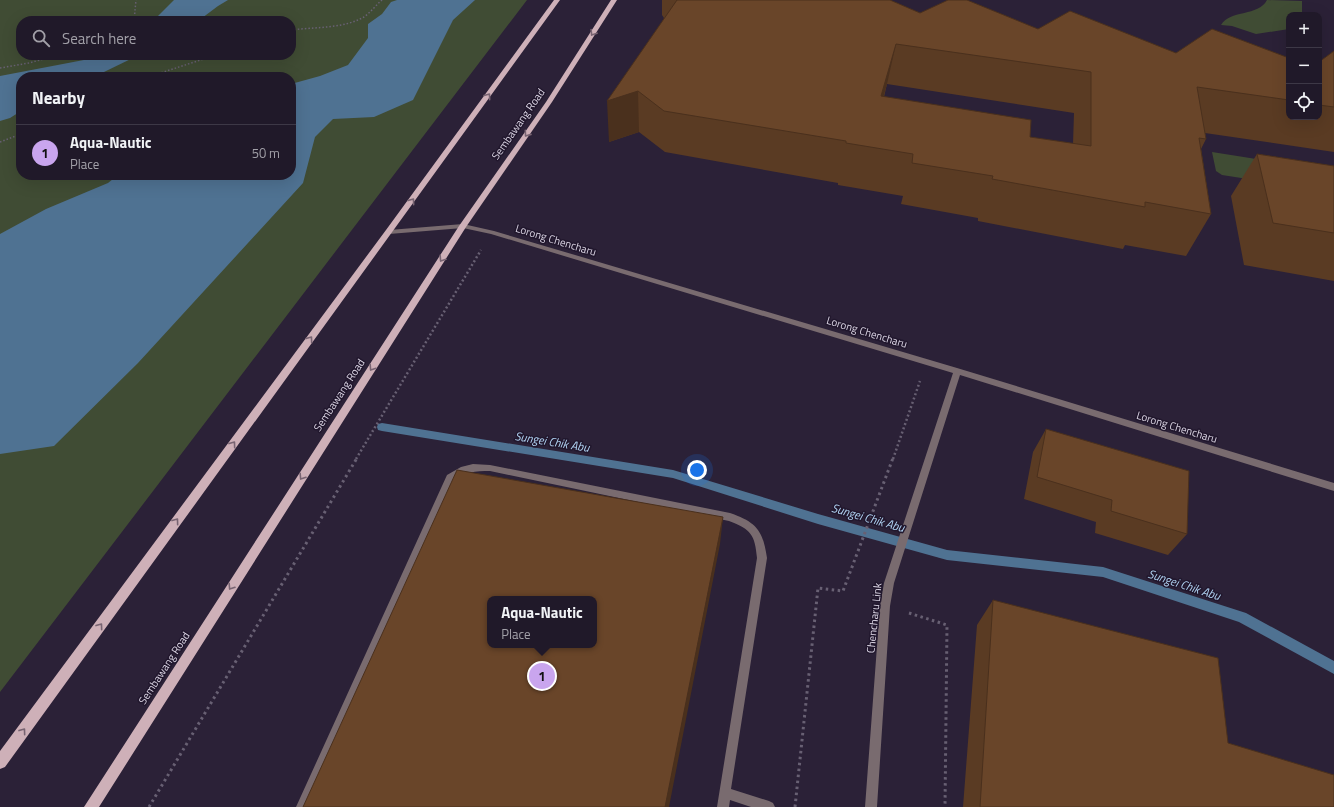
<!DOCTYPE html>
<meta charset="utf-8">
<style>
:root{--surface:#201929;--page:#282231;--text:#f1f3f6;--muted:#a2a0a8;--line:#3d3846;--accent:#c9a5ee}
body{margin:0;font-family:"Titillium Web",sans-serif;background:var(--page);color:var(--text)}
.controls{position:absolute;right:12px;top:12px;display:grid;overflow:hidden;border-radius:8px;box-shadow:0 4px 16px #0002}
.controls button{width:36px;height:36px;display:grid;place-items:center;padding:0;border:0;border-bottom:1px solid var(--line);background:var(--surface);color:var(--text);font:20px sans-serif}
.you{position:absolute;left:697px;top:470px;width:14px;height:14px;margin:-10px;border:3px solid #fff;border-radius:50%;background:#1a73e8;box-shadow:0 0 0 6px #1a73e833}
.badge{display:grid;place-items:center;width:26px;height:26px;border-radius:50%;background:var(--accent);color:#111;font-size:13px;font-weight:700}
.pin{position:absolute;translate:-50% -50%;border:2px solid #fff;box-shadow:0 1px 4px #0006}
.popup{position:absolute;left:487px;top:596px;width:110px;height:52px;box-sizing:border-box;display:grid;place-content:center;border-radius:8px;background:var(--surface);filter:drop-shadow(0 1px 3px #0005);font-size:13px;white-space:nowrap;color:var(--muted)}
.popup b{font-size:15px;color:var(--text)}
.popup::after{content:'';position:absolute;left:50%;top:100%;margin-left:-8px;border:8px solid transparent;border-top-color:var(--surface)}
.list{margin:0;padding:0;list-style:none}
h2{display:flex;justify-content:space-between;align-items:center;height:52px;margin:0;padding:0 16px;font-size:17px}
h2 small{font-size:13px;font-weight:400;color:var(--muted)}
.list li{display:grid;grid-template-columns:26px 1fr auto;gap:12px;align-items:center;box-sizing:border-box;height:56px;padding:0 16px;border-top:1px solid var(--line)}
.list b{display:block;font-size:15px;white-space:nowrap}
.list p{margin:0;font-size:13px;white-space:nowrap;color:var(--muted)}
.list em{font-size:13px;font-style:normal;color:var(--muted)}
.icon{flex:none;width:22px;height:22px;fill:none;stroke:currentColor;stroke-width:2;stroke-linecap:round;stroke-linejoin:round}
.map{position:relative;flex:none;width:1334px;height:807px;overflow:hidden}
.search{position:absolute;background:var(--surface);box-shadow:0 4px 16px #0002;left:16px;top:16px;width:280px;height:44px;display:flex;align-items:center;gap:10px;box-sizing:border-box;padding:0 14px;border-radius:16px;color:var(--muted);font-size:15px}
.panel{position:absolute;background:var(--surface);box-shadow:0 4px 16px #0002;left:16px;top:72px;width:280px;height:108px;border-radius:16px}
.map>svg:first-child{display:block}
.green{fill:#404c34;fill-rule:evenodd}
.water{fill:#4f7292}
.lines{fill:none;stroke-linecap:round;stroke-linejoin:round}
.stream{fill:#4f7292;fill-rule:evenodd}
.path-far2{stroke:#686073;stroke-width:1.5;stroke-dasharray:1.5 2;stroke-linecap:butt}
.path-far1{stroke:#686073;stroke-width:2.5;stroke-dasharray:2 2.5;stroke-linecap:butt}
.path{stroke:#686073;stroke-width:3;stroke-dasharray:2.5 3.5;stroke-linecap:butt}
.service{fill:#796b6f;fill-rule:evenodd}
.minor{fill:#796b6f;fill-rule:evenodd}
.primary{fill:#ceb0b8;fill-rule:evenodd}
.wall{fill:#5a3b23;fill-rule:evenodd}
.shaded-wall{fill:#4a301d}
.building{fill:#694529;stroke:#4a301d;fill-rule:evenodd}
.oneway{stroke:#786472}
.labels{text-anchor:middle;stroke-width:3;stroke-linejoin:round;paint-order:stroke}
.street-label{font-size:11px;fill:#ddd7e6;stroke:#21172d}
.water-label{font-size:12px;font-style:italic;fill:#b2d4f4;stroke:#21172d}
</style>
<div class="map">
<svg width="1334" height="807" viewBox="0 0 1334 807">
<rect width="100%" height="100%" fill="#2b2137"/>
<path class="green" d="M0,0H527L0,692ZM21,21H291V55H21ZM21,77H291V175H21Z
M1267,0L1302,1V15H1289V29L1256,34L1232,26L1221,25C1231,9 1258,17 1267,0Z
M1212,152L1288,164L1294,186L1222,175L1216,171Z"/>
<path class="water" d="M174,0H228L218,6L198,21H153Z
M397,0H475L453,20L413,100L374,117L333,119L315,137L303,183L138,363L54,446L0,454V234L46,209L108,183L118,175H291V84L320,76L348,65L368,38V24L382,14L391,2Z
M96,55H139L104,72L89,77H21V111L10,118L0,121V76L89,59Z"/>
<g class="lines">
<path class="stream" d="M382,423L673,470L818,514L947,550L1103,567L1246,613L1334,661V674L1239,622L1103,577L947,560L818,524L673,478L382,431L378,430L377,427L378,424Z"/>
<path class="path-far2" d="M134,21L136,0
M291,30C314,27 343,29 364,17C371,12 376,5 382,0
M0,68L29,63L58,55
M148,77L216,55
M0,142L21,134"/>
<path class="path-far1" d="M356,459L481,250
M893,459L920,381"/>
<path class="path" d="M909,613L947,625L945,807
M149,807L357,458
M795,807L818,588L843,591L893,458"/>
<path class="service" d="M473,464L490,465L730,513C756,522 763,530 767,558L731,789L769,801L773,803L775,807H751L730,800L729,807H717L757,558C755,535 751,529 729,521L490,471C475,471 465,472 453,480L308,807H296L447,475L461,467Z"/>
<path class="minor" d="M463,224L494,231L957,368L1334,483V491L960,375L894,583L890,606L877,807H865L880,606L884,583L953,373L491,234L463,228L389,234L386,232L389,230Z"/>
<path class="primary" d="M554,0H560L5,767L0,769V751L386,230Z
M611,0H617L552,102L466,227L99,807H84L459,226L546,102Z"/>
</g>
<path class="wall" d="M662,0H890L920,13L1038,29L1176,53L1289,58V117H1319V62L1334,51V152L1205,133L1206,139L1201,149L1211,214L1186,256L1125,245L1123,249L978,221V218L901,204L903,196L838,185V183L665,152L639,132L609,142L664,18L662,15ZM887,84L1074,113L1073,144L1030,137L884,97Z
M1257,154L1334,166V282V281L1244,265L1231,196Z
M1046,429L1187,534L1168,555L1095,533L1096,522L1024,499L1033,452Z
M993,600L1228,743L1334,807H963L977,625Z"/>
<path class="shaded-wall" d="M896,44L887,84L872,137L881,96Z
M638,91L639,132L609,142L607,101Z
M723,517L720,544L669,807H665Z"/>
<path class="building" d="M677,0H890L920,13L948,0H967L1038,29L1070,11L1176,53L1212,29L1289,58V100L1197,87L1206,139L1199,138L1211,214L1145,202V207L992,179L993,176L912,163L913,154L846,143V141L664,111L638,91L607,101ZM896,44L1091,72V146L1030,137L1031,120L881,96Z
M1334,51V107L1319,105V62Z
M1257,154L1334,166V233L1273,223Z
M1046,429L1189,471L1187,534L1111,511L1112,500L1037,477Z
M457,470L723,517L665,807H303ZM490,599H594V645H490Z
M993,600L1218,658L1228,743L1334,775V807H980Z"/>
<defs><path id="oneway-chevron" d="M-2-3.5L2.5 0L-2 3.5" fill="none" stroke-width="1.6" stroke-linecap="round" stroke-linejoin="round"/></defs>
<g class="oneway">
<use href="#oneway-chevron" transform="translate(593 33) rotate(122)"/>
<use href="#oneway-chevron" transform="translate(488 96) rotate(-54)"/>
<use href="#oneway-chevron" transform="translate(527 134) rotate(125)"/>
<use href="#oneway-chevron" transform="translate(412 201) rotate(-54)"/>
<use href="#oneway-chevron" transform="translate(442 259) rotate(123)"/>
<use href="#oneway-chevron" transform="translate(310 339) rotate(-54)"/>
<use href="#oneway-chevron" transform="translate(372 368) rotate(123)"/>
<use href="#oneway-chevron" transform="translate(233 444) rotate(-54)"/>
<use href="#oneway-chevron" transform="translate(302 477) rotate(123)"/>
<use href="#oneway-chevron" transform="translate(176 521) rotate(-54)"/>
<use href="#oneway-chevron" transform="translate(231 587) rotate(123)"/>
<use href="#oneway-chevron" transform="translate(100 626) rotate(-54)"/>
<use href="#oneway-chevron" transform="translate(23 731) rotate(-54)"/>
</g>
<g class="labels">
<g class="street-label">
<text transform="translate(518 124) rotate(-55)" y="4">Sembawang Road</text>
<text transform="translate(556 240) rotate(17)" y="4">Lorong Chencharu</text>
<text transform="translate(867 332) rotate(17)" y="4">Lorong Chencharu</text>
<text transform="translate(339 395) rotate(-57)" y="4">Sembawang Road</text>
<text transform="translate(1177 427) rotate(17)" y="4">Lorong Chencharu</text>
<text transform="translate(874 618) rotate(-84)" y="4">Chencharu Link</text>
<text transform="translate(164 668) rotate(-57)" y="4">Sembawang Road</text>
</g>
<g class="water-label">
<text transform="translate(552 442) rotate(9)" y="4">Sungei Chik Abu</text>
<text transform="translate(868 518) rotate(16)" y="4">Sungei Chik Abu</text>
<text transform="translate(1184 585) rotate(18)" y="4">Sungei Chik Abu</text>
</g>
</g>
</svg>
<div class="controls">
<button>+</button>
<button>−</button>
<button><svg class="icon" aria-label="locate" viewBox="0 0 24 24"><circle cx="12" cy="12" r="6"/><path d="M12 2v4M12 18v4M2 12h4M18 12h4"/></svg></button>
</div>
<div class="you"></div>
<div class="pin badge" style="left:542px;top:676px">1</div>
<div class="popup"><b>Aqua-Nautic</b>Place</div>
<div class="search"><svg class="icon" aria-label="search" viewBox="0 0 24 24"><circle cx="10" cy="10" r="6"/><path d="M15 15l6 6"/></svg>Search here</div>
<section class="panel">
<h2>Nearby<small></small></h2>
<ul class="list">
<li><span class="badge">1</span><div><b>Aqua-Nautic</b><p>Place</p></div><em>50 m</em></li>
</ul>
</section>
</div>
